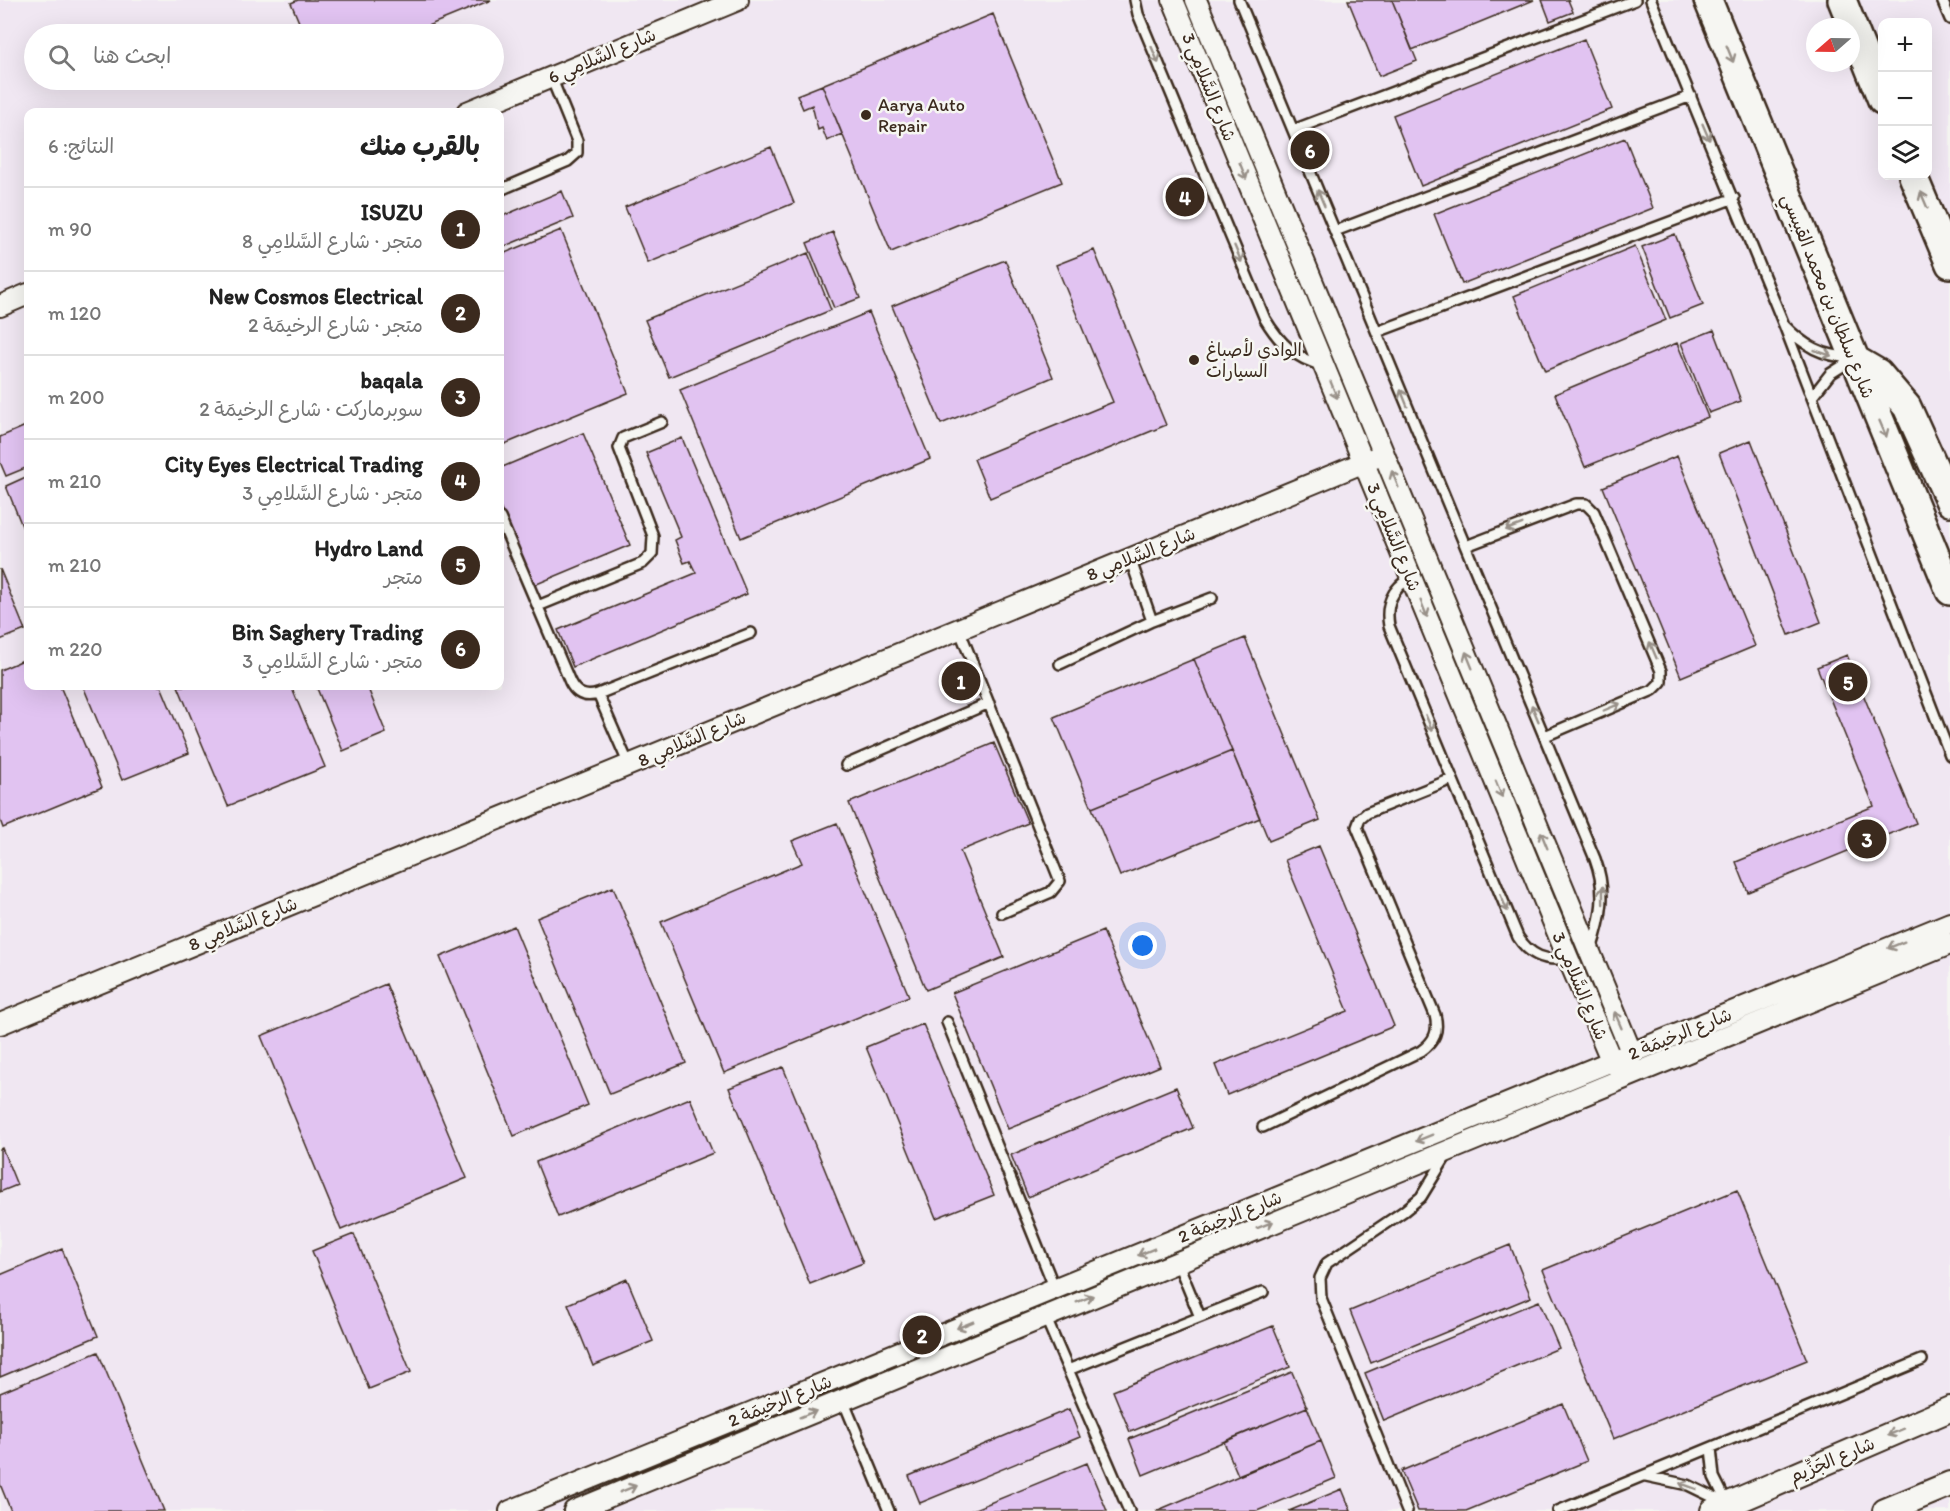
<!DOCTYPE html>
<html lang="ar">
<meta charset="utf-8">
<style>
:root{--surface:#fff;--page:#f6f6f6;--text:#222;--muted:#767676;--line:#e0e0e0;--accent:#3b2a1e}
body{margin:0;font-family:Itim,"Playpen Sans Arabic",sans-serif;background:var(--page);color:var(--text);direction:rtl}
.controls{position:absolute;right:18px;top:18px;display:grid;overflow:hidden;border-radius:12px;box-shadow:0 6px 24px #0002}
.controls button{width:54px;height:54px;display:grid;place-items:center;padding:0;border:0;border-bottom:2px solid var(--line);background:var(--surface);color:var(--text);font:30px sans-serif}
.compass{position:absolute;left:1806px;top:18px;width:54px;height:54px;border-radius:50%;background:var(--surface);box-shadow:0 6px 24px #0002;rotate:250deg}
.you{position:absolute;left:1143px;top:946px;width:21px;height:21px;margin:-15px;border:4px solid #fff;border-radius:50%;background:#1a73e8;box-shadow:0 0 0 9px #1a73e833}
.badge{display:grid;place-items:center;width:39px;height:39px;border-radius:50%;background:var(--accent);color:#fff;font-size:20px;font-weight:700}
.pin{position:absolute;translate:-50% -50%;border:3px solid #fff;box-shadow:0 2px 6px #0006}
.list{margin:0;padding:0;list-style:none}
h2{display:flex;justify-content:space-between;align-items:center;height:78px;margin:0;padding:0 24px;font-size:26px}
h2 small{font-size:20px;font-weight:400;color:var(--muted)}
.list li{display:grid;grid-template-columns:39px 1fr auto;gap:18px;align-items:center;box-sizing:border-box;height:84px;padding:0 24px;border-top:2px solid var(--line)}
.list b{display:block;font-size:22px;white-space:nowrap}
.list p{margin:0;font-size:20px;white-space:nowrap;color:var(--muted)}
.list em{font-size:20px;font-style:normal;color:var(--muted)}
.icon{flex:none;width:33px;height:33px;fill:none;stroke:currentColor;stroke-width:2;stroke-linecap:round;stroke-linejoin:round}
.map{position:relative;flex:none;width:1950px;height:1511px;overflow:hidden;direction:ltr}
.search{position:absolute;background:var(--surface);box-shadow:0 6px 24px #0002;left:24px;top:24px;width:480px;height:66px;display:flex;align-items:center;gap:15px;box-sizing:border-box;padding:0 21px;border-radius:33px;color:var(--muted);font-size:22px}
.panel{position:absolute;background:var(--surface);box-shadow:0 6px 24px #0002;left:24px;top:108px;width:480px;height:582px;border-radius:12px;direction:rtl}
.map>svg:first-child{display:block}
.built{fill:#f0e7f2;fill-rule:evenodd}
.building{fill:#e1c3f1;stroke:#3b2a1e;stroke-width:1.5}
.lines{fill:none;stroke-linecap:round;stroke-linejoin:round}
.service-casing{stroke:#3b2a1e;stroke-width:14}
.minor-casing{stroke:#3b2a1e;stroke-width:24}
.tertiary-casing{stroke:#3b2a1e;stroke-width:28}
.secondary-casing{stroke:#3b2a1e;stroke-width:32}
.service{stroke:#f6f6f2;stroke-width:9}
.minor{stroke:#f6f6f2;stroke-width:20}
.tertiary{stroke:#f6f6f2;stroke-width:24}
.secondary{stroke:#f6f6f2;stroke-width:27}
.oneway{stroke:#989088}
.poi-dot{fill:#3b2a1e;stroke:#f6f6f2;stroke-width:2}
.labels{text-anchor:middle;stroke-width:5;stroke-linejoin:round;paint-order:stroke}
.street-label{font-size:18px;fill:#3b2a1e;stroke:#f6f6f2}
.poi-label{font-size:18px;fill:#3b2a1e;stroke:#f6f6f2;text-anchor:start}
</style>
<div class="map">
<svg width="1950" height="1511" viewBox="0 0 1950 1511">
<rect width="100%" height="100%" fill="#f6f6f2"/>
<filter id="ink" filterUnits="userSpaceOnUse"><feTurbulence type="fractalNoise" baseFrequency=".0167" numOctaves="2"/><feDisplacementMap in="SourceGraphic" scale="12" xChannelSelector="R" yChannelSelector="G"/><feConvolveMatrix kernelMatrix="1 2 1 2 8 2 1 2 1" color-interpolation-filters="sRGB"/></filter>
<g filter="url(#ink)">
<path class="built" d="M0,0H1950V1511H0ZM1882,22H1928V176H1882ZM1815,27H1851V63H1815ZM34,34H494V80H34ZM28,112H500V686H28Z"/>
<path class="building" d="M298,0H491L408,34H304L291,3Z
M1348,0H1392L1417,61L1379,76Z
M1392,0H1534L1412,50Z
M1542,0H1568L1573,12L1550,21Z
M993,14L1062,182L891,252L822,85Z
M1584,39L1612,109L1421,186L1393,115Z
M822,85L842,134L827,141L822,128L818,130L812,105L803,109L797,95Z
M1625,138L1653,208L1462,284L1434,214Z
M771,147L794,203L648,263L625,207Z
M562,191L573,218L500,248V217Z
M561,230L628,393L500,446V255Z
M833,232L860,298L834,308L807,243Z
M1675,234L1703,305L1670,318L1642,247Z
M1635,246L1666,320L1545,371L1514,296Z
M1094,250L1166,425L990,498L974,459L1113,402L1056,265Z
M808,253L831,310L669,377L645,320Z
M1005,260L1053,377L941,424L892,306Z
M869,312L930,459L741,538L680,390Z
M1714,330L1741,401L1709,413L1681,343Z
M1677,343L1708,417L1585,467L1555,394Z
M28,425V467L6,476L0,462V437Z
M583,433L630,545L532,586L500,507V468Z
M682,438L747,594L573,667L558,630L696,573L690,561L684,563L675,540L681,537L646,453Z
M1751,440L1821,622L1789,635L1719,453Z
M1677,456L1755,646L1681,677L1603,487Z
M28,476V541L6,486Z
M0,569L25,630L0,640Z
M1245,638L1320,820L1269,841L1194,659Z
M1847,655L1916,823L1748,892L1736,862L1874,806L1817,667Z
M28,658V686H60L102,787L3,828L0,820V670Z
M1194,659L1232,751L1092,808L1054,717Z
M83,686H161L189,753L122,780Z
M178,686H291L325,767L228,806Z
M316,686H367L386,733L343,751Z
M994,743L1028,823L960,851L1004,957L926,990L849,803Z
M1232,751L1260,818L1120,876L1092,808Z
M837,823L909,996L724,1073L661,922L802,863L792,841Z
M1319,846L1394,1026L1227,1095L1215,1065L1348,1011L1285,860Z
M613,887L686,1063L610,1094L537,918Z
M514,926L588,1105L514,1136L440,957Z
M1103,931L1160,1066L1008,1129L952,993Z
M386,984L467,1178L341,1230L261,1036Z
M923,1024L994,1195L936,1218L866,1047Z
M783,1067L863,1263L810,1284L729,1088Z
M1176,1087L1193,1128L1028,1197L1011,1155Z
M690,1098L713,1153L558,1217L536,1162Z
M2,1148L17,1185L0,1192V1149Z
M1737,1190L1807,1360L1613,1439L1543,1270Z
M354,1234L411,1372L369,1389L312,1251Z
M1510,1245L1531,1297L1371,1363L1350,1311Z
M62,1249L98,1336L0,1377V1275Z
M627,1279L653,1341L593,1366L568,1304Z
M1539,1301L1559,1348L1384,1421L1365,1373Z
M1273,1326L1290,1367L1130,1432L1113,1391Z
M98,1352L164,1511H11L0,1484V1393Z
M1292,1372L1307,1407L1143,1475L1129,1439Z
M1563,1404L1587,1461L1466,1511H1418L1401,1471Z
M1307,1407L1321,1441L1238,1475L1224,1442Z
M1069,1409L1080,1437L920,1503L909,1476Z
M1321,1441L1336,1478L1257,1511H1156Z
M1087,1463L1107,1511H970Z
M1342,1489L1351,1511H1289Z"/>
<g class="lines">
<g class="service-casing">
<path id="service" d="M1135,0L1138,14L1265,319C1279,342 1295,359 1322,365
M1239,0L1595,859C1607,892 1602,917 1591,950
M1651,0L1784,325C1804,346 1822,356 1852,358
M1942,0L1950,19
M1293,130L1635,0
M500,190L568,161L577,153V141L551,77
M1335,231L1691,96
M1784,325L1950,755
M1377,332L1734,198
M1812,397L1830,374L1852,360
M500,518L570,682C576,694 585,698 598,694L751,633
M1466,546L1576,504H1586L1594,512L1661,671V682L1653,690L1545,736
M1411,577C1392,589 1385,604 1389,626L1518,937C1530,956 1546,962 1568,958
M538,606L643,563L652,554L653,536L619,448L623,438L662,422
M1152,621L1212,598
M959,629L1060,881L1051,892L1002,913
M1060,664L1152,621L1130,558
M598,694L629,765
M846,765L989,703
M947,1022L1055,1289
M1263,1127L1421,1051C1435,1041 1439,1031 1435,1015L1357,827L1360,819L1367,813L1452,779
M1177,1261L1200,1317
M1045,1316L1129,1511
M1068,1370L1263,1292
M843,1400L889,1511
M1711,1448L1714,1477L1727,1503
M1646,1476L1688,1485L1723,1502
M1407,1511L1321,1298L1320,1278L1327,1263L1404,1211L1421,1197L1448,1153
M1558,1511L1922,1360"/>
</g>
<g class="minor-casing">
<path id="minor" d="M1173,0L1568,958L1612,1062L1621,1070
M1196,0L1632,1054L1626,1066
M467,112L738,0
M0,306L28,294
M0,1024L1384,454
M510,1511L1950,923
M574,1511L1950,944"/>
</g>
<g class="tertiary-casing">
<path id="tertiary" d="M1713,1511L1950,1409
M1885,1511L1950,1484"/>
</g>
<g class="secondary-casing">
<path id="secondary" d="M1708,0L1950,591
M1842,0L1882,100
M1913,176L1950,264
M1854,359L1878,373L1907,407L1950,502"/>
</g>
<use href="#service" class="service"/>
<use href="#minor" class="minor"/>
<use href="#tertiary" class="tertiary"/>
<use href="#secondary" class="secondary"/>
</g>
<defs><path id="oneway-shaft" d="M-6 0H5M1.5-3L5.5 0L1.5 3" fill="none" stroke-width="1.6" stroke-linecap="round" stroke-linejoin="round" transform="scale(1.5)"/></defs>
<g class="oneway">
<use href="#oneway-shaft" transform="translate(1730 54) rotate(68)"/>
<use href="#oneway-shaft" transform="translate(1155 55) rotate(67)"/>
<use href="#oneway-shaft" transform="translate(1706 132) rotate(67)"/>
<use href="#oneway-shaft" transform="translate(1243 171) rotate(68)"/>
<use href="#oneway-shaft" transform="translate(1321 198) rotate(-113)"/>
<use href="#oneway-shaft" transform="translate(1924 200) rotate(-113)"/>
<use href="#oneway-shaft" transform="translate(1238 254) rotate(67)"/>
<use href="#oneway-shaft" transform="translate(1823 353) rotate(19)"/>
<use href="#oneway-shaft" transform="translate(1334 390) rotate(68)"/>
<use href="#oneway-shaft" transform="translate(1404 398) rotate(-112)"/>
<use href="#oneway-shaft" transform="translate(1883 429) rotate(67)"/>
<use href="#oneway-shaft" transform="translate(1395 479) rotate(-112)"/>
<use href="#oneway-shaft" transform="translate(1514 527) rotate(159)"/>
<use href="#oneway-shaft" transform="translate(1424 609) rotate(68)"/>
<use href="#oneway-shaft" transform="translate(1653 650) rotate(-113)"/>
<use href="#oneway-shaft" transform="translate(1469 660) rotate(-112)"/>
<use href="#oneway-shaft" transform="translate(1612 707) rotate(-23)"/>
<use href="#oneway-shaft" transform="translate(1535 713) rotate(-113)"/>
<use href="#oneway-shaft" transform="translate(1429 723) rotate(67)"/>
<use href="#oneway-shaft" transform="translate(1499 789) rotate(68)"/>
<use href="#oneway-shaft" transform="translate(1544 840) rotate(-112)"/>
<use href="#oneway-shaft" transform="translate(1603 895) rotate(-91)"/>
<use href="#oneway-shaft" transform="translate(1504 903) rotate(67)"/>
<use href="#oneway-shaft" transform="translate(1896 945) rotate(158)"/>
<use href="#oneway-shaft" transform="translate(1618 1020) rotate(-113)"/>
<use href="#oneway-shaft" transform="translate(1424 1138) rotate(158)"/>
<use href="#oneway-shaft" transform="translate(1265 1225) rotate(-22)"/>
<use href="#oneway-shaft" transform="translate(1146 1252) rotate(158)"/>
<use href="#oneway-shaft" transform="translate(1085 1299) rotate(-22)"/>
<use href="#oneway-shaft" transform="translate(965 1325) rotate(158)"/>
<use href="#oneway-shaft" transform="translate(808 1414) rotate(-22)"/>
<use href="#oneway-shaft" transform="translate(1896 1432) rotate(157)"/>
<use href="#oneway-shaft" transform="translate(1688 1486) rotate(-160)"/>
<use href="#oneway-shaft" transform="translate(628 1489) rotate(-22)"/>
</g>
</g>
<g class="poi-dot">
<circle cx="866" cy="115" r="6"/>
<circle cx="1194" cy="360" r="6"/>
</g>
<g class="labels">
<g class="street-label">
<text transform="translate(602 56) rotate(-23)" y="6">شارع السَّلامِي 6</text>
<text transform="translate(1209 87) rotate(68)" y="6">شارع السَّلامِي 3</text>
<text transform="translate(1828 296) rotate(68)" y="6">شارع سلطان بن محمد القبيسي</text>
<text transform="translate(1394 537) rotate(68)" y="6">شارع السَّلامِي 3</text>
<text transform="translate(1141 554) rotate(-22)" y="6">شارع السَّلامِي 8</text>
<text transform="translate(692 739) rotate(-23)" y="6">شارع السَّلامِي 8</text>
<text transform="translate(243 924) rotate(-22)" y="6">شارع السَّلامِي 8</text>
<text transform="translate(1580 986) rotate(67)" y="6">شارع السَّلامِي 3</text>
<text transform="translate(1680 1034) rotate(-22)" y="6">شارع الرخيمَة 2</text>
<text transform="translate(1230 1217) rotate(-22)" y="6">شارع الرخيمَة 2</text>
<text transform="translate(780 1401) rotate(-22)" y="6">شارع الرخيمَة 2</text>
<text transform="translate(1832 1460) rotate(-23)" y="6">شارع الجَزِّيم</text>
</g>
<g class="poi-label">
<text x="878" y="111">Aarya Auto<tspan x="878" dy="21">Repair</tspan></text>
<text x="1206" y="356">الوادي لأصباغ<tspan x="1206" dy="21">السيارات</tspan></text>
</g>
</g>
</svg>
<div class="controls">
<button>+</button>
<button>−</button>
<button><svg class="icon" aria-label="layers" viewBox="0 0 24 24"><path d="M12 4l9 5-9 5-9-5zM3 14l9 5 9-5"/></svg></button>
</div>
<svg class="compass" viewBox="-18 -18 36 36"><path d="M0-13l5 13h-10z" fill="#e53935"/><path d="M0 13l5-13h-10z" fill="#767676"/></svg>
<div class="you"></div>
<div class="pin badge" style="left:961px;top:681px">1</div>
<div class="pin badge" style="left:922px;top:1335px">2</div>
<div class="pin badge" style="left:1867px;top:839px">3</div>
<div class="pin badge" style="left:1185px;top:197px">4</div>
<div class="pin badge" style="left:1848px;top:682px">5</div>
<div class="pin badge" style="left:1310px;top:150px">6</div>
<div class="search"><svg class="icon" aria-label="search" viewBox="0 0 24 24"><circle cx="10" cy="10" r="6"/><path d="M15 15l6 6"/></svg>ابحث هنا</div>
<section class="panel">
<h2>بالقرب منك<small>النتائج: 6</small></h2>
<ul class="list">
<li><span class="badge">1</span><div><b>ISUZU</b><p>متجر · شارع السَّلامِي 8</p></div><em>90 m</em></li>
<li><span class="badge">2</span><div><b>New Cosmos Electrical</b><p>متجر · شارع الرخيمَة 2</p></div><em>120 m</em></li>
<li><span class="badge">3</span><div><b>baqala</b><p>سوبرماركت · شارع الرخيمَة 2</p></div><em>200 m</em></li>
<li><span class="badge">4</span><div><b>City Eyes Electrical Trading</b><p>متجر · شارع السَّلامِي 3</p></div><em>210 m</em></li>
<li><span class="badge">5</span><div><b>Hydro Land</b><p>متجر</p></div><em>210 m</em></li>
<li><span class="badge">6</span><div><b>Bin Saghery Trading</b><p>متجر · شارع السَّلامِي 3</p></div><em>220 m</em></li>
</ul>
</section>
</div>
